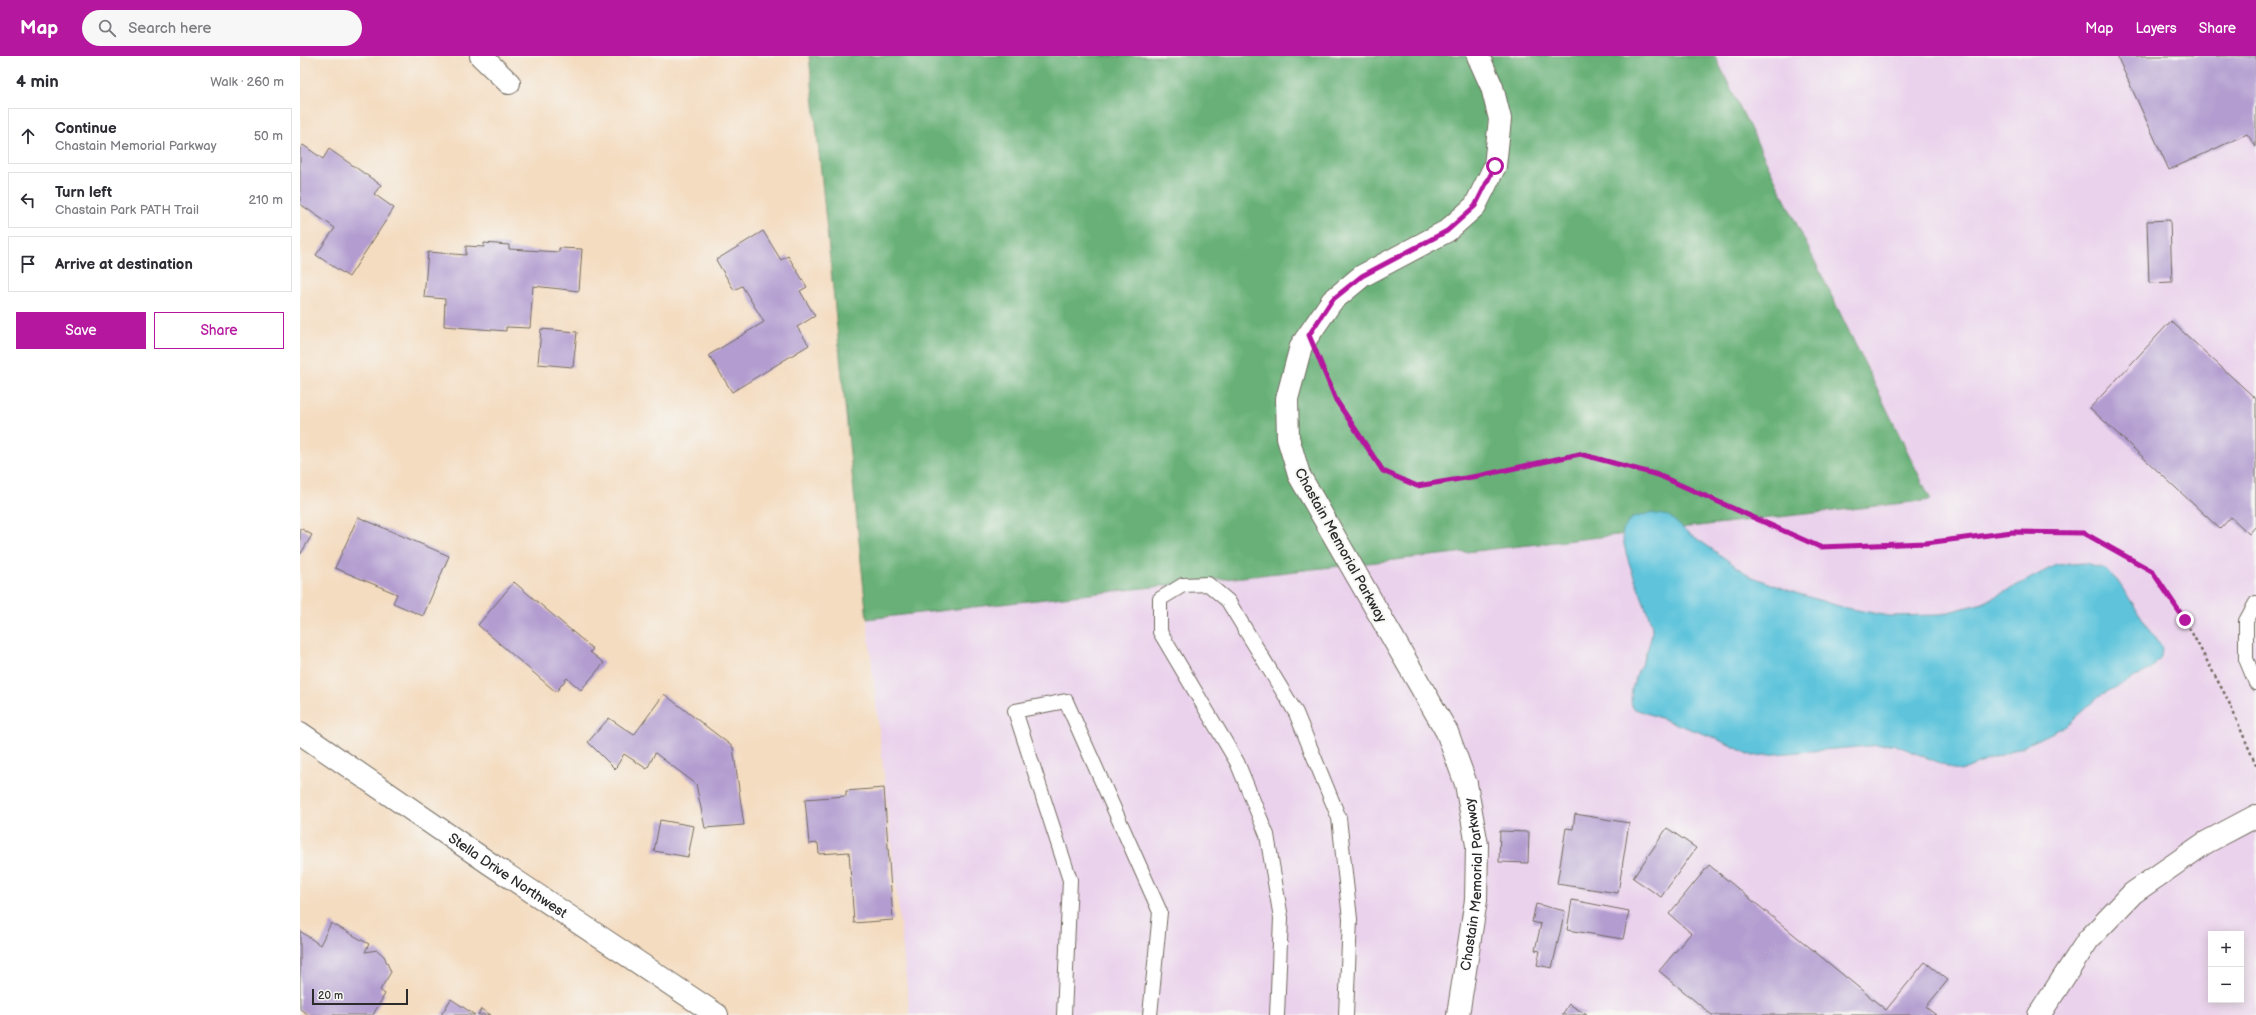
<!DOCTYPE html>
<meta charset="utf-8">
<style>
:root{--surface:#fff;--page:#f7f7f7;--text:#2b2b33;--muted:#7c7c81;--line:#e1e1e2;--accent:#b5179e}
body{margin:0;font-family:"Balsamiq Sans",sans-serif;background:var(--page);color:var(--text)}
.controls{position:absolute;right:12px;bottom:12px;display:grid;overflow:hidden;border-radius:0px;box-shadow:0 2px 10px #0003}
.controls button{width:36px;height:36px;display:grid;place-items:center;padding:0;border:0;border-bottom:1px solid var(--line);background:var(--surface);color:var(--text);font:20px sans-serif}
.scale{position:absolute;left:12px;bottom:10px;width:96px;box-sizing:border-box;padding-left:4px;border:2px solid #2b2b2b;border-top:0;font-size:11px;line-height:14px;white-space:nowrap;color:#2b2b2b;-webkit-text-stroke:3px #f6f6f2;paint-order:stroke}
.stop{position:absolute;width:12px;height:12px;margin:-9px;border:3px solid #b5179e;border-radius:50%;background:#fff}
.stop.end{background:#b5179e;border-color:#fff;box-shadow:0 1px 4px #0008}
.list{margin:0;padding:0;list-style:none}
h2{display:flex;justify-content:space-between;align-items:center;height:52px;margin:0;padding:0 16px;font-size:17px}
h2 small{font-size:13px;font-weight:400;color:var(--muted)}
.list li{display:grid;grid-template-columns:26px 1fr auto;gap:12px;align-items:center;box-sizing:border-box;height:56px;margin:0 8px 8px;padding:0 8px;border:1px solid var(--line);border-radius:0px}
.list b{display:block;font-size:15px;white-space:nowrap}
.list p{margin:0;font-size:13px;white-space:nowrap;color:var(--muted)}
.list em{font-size:13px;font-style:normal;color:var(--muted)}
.actions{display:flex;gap:8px;padding:12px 16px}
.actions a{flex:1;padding:9px 0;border:1px solid var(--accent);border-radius:0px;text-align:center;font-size:14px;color:var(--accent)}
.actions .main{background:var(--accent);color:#fff}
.icon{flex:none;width:22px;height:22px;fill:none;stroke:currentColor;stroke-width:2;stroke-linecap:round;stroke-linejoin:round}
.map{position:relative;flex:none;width:1956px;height:959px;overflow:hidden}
header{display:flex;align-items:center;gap:24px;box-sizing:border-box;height:56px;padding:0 20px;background:var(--accent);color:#fff}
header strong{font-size:19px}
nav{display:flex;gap:22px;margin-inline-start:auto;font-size:14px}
.search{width:280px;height:36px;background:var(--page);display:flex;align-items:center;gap:10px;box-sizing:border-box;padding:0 14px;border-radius:22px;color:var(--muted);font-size:15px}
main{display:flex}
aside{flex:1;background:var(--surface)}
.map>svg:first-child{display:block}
.built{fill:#ead1ec;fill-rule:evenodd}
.forest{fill:#68b077;stroke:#4a6e51}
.water{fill:#5ec4db;stroke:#447883}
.building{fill:#b39dd0}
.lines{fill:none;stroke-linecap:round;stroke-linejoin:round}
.service-casing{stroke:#71695f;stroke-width:16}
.minor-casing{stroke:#71695f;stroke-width:24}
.path{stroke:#71695f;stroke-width:2.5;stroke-dasharray:3 3;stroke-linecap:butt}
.service{stroke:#fff;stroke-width:14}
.minor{stroke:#fff;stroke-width:22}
.route{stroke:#b5179e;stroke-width:5}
.labels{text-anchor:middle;stroke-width:4;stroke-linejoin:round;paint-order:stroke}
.street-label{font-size:14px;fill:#2b2b2b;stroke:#f6f6f2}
</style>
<header>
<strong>Map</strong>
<div class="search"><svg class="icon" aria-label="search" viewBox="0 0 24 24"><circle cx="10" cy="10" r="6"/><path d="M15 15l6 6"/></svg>Search here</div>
<nav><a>Map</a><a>Layers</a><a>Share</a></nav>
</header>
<main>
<aside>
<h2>4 min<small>Walk · 260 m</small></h2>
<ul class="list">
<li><svg class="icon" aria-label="ahead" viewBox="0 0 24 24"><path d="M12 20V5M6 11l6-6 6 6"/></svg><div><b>Continue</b><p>Chastain Memorial Parkway</p></div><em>50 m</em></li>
<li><svg class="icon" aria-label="left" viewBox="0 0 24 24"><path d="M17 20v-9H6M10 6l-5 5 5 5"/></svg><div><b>Turn left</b><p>Chastain Park PATH Trail</p></div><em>210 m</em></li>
<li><svg class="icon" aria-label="arrive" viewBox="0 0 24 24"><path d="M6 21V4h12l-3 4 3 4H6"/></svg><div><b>Arrive at destination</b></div></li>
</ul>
<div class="actions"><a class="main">Save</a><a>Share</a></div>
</aside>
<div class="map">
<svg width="1956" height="959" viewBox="0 0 1956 959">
<rect width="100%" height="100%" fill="#f6f6f2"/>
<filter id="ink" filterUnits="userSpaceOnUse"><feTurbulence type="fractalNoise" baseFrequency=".025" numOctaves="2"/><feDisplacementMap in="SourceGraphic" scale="8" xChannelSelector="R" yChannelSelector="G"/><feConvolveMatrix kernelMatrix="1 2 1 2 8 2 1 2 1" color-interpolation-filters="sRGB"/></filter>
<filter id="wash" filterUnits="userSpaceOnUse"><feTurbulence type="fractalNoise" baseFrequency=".012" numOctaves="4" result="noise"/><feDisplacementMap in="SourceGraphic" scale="16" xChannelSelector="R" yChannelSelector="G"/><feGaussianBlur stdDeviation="0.9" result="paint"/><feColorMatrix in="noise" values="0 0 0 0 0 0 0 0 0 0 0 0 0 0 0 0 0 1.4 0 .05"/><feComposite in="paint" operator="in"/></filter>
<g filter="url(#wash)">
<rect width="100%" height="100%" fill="#f4dcc0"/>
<path class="built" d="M1415,0H1956V959H610L567,563L1630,444ZM1911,878H1941V944H1911Z"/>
<path class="forest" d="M509,0H1415L1631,444L567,563Z"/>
<path class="water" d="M1350,457L1369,460L1386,475L1450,520L1496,537L1542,551L1589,560L1637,559L1683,547L1756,509L1785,507L1803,512L1817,524L1862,592L1861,602L1851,613L1799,640L1766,670L1722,691L1660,715L1593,688L1453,700L1410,680L1332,652C1326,625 1350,602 1352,574C1352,568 1349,561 1347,556C1339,529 1324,503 1322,474L1332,462Z"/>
<g id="blocks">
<path class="building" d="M1817,0H1956V91L1947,78L1869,114Z
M3,89L23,103L29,93L81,129L74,138L94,152L49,221L16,199L35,172L0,148V93Z
M1870,164L1872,226L1849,227L1847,165Z
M463,175L481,204L488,200L507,231L500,235L515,260L497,271L509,289L432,336L409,299L464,266L442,230L434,234L416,204Z
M184,187L209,189V193L259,196V192L282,193L279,235L233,230L230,272L206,271V275L144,270L145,243L124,241L128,196L166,199V190L184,191Z
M1871,265L1956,343V470L1949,478L1931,461L1920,473L1790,352Z
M241,273L277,276L273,311L238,308Z
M58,461L149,500L123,560L93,547L97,538L35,512Z
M0,472L12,479L0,499Z
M214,526L293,593L290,596L304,607L281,634L267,622L256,636L178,569Z
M364,638L433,691L444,769L405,772L396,728L355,697L347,713L324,698L315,713L288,686L309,662L334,679Z
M584,732L593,864L554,867L549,796L519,798L518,787L509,788L505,743L546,740V735Z
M1275,758L1329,767L1318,837L1257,828L1266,772L1273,773Z
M360,764L394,770L388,801L354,795Z
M1367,772L1396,792L1361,841L1333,822Z
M1200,775L1229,776L1228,807L1199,806Z
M1409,809L1586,954L1625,906L1648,924L1626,951L1636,959H1412L1359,915L1391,877L1369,858Z
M1272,844L1329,855L1323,883L1267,874Z
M1236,848L1265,855L1252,912L1237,909L1240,895L1235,894L1241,868L1232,866Z
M31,867L69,888L65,896L77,894L84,900L91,916L80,934L85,938L73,959H9L0,953V875L20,889Z
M151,943L175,959H141Z
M1269,948L1287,959H1262Z
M181,953L191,959H178Z"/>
</g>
</g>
<g filter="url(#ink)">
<use href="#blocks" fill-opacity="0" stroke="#71695f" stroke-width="1"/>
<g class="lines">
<g class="service-casing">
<path id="service" d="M1956,547L1946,565V603L1956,627
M764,959L770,824L715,655L766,645L860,856L850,959
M977,959L981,862L967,779L937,706L860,576V543L883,529L908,528L928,545L996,657L1039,762L1050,863L1046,959"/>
</g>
<g class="minor-casing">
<g id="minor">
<path d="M181,0L209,27"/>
<path id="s1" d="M0,677L189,807L417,959"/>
<path id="s2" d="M1158,959L1176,844L1177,789L1166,728L1147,676L999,419L988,382L987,343L1001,290L1032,245L1062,220L1147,175L1175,150L1195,110L1200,63L1192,31L1178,0"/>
<path d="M1739,959L1788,884L1833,837L1905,787L1956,760"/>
</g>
</g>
<path class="path" d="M1024,314L1036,344L1083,415L1117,430L1178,420L1280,397L1358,419L1520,491L1627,487L1712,476L1784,477L1852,515L1885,564L1928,644L1956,709"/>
<use href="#service" class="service"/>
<use href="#minor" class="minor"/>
</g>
</g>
<g class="lines" filter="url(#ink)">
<path class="route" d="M1195,110L1175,150L1147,175L1062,220L1032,244L1009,279L1036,344L1083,415L1117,430L1178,420L1280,398L1358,419L1520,491L1626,487L1712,476L1784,477L1852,515L1885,564"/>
</g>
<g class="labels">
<g class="street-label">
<text transform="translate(1041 489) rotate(61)" y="5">Chastain Memorial Parkway</text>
<text dy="5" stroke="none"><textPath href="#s1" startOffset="252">Stella Drive Northwest</textPath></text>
<text dy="5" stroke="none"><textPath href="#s2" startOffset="132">Chastain Memorial Parkway</textPath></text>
</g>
</g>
</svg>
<div class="controls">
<button>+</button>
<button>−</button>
</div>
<div class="scale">20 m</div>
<div class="stop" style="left:1195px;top:110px"></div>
<div class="stop end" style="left:1885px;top:564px"></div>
</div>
</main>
